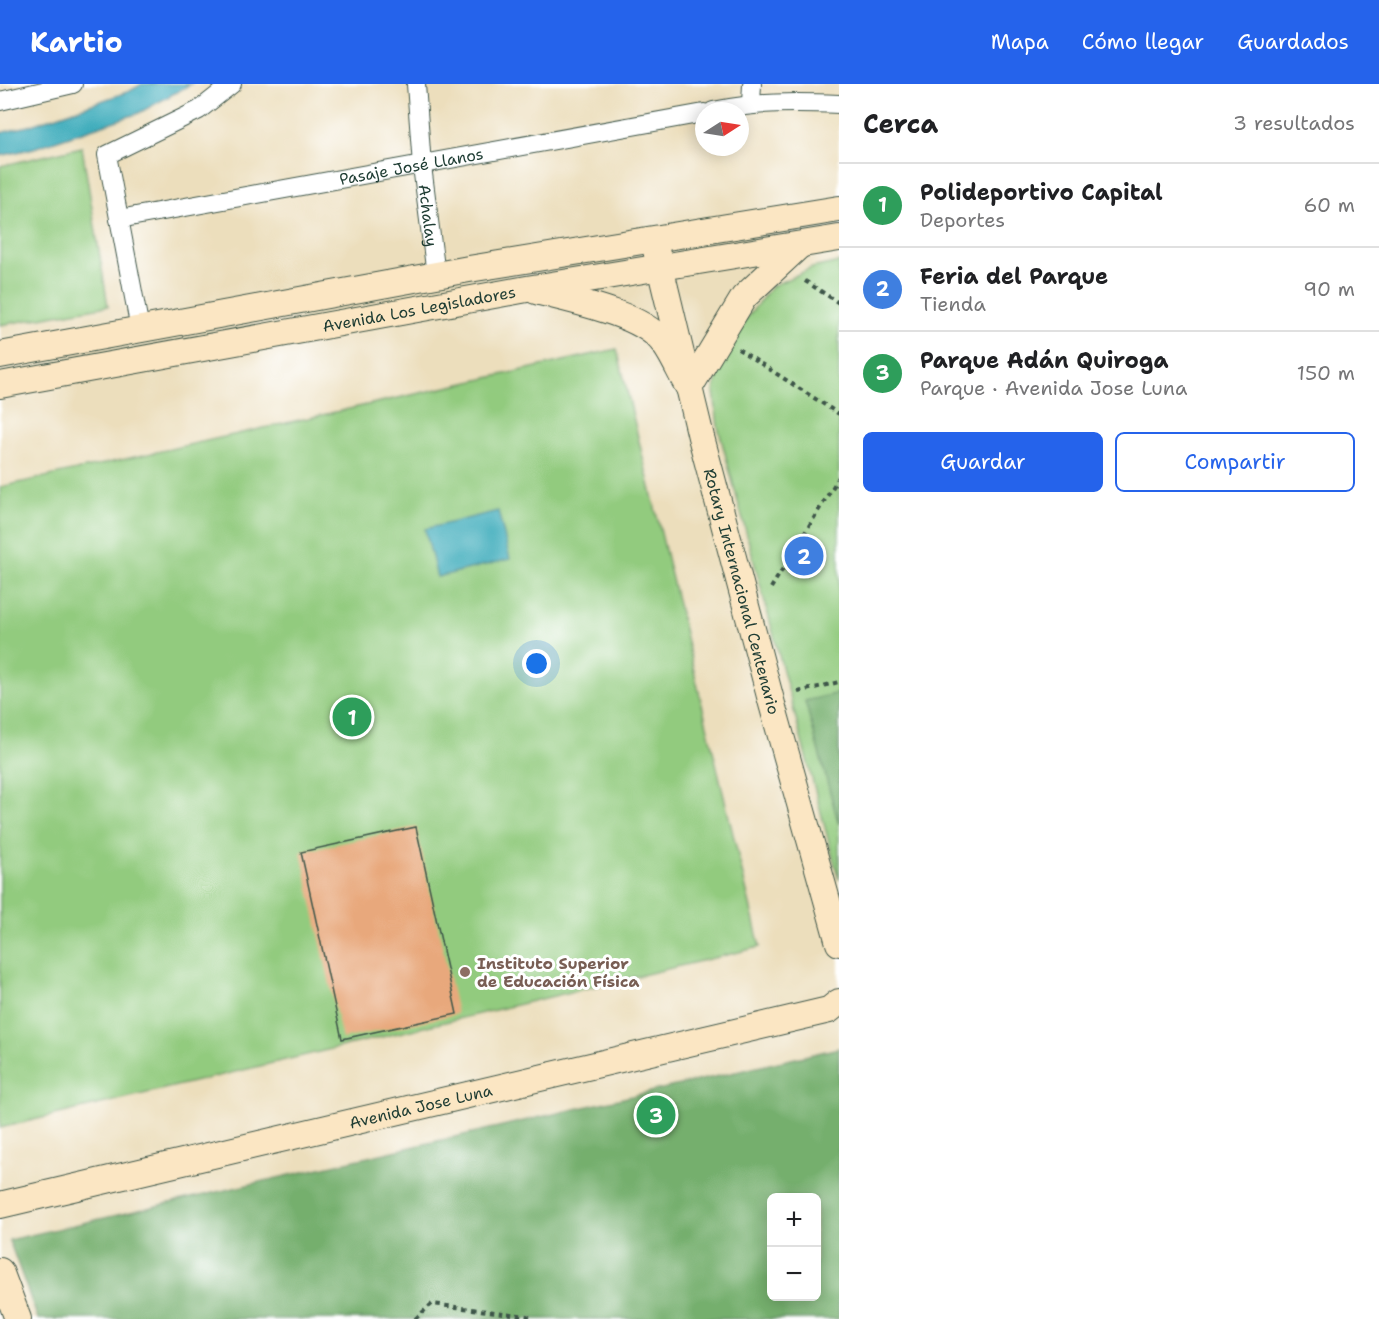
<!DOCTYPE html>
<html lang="es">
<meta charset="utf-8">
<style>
:root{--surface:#fff;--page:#f6f6f6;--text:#202124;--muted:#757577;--line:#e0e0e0;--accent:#2563eb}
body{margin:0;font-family:"Shantell Sans",sans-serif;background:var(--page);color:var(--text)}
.controls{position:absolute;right:18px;bottom:18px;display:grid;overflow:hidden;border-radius:9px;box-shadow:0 3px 15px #0003}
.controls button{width:54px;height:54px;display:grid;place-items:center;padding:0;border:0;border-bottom:2px solid var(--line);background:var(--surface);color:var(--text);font:30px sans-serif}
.compass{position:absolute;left:695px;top:18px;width:54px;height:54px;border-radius:50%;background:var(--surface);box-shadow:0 3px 15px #0003;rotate:78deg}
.you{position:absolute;left:537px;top:580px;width:21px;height:21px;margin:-15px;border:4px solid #fff;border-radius:50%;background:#1a73e8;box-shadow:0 0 0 9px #1a73e833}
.badge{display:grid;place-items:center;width:39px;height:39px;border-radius:50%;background:var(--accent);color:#fff;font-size:20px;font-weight:700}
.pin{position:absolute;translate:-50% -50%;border:3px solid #fff;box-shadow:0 2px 6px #0006}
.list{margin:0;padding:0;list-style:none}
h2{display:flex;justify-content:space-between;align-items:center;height:78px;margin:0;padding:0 24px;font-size:26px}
h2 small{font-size:20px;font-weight:400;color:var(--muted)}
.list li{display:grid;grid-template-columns:39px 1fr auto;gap:18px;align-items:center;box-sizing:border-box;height:84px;padding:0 24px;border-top:2px solid var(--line)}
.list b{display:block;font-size:22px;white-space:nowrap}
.list p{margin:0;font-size:20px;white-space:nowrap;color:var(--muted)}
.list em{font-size:20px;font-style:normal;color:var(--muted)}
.actions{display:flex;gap:12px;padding:18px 24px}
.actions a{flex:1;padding:14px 0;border:2px solid var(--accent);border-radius:9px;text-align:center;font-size:21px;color:var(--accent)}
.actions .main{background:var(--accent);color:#fff}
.map{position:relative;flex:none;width:839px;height:1235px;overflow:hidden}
header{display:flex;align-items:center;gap:36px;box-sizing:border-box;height:84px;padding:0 30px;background:var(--accent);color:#fff}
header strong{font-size:28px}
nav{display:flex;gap:33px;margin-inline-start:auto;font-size:21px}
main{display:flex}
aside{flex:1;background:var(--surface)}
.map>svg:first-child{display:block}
.green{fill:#92cb7e;stroke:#588459;stroke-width:1.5}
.forest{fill:#75af6d;stroke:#4a7650;stroke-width:1.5;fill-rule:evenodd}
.water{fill:#3eacbb;stroke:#2e7478;stroke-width:1.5}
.building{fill:#e8a87b}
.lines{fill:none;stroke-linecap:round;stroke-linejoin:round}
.street-casing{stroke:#3e5548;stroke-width:20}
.secondary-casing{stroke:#3e5548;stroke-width:28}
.path{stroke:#3e5548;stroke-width:4;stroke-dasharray:4.5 4.5;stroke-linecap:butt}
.street{stroke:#fff;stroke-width:18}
.secondary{stroke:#fbe6c3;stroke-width:26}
.education-dot{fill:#8d6e63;stroke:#fff;stroke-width:2}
.labels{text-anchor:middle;stroke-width:6;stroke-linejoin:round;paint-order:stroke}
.street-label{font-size:16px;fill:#1f3d34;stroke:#fff}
.education-label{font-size:16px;font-weight:bold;fill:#785e54;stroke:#fff;text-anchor:start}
</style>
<header>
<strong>Kartio</strong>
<nav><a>Mapa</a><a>Cómo llegar</a><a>Guardados</a></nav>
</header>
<main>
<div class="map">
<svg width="839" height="1235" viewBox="0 0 839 1235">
<rect width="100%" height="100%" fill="#fff"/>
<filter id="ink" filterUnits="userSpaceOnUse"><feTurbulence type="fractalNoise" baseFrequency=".0167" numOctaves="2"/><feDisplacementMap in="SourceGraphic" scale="12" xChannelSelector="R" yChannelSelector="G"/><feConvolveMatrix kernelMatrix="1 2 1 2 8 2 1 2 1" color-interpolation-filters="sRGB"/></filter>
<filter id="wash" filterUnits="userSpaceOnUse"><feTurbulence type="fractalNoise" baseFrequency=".008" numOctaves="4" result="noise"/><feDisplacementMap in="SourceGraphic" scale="24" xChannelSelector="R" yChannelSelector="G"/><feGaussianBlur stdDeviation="1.35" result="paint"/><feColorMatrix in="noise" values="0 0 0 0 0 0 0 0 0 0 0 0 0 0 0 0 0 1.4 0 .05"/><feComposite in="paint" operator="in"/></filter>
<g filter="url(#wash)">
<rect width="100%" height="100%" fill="#ecdebc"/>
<path class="green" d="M82,63L108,222L0,241V82Z
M839,178V796L718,343L714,307L722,271L744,237L772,202L812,184Z
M617,265L760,863L0,1044V403Z"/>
<path class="forest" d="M839,609V741L805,617Z
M839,964V1235H38L9,1156ZM772,1114H816V1212H772Z"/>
<path class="water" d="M142,0H191L139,29L34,64L0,72V49L28,42L130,7Z
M498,427L510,475L437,493L425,445Z"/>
<g id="blocks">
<path class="building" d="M416,743L457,930L342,955L301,768Z"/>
</g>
</g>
<g filter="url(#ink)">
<use href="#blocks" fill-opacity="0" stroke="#3e5548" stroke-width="1.5"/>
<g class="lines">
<g class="street-casing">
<g id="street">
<path id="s1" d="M416,0L422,82L436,191"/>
<path d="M0,17L73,0"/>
<path d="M751,20L752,0"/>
<path d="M713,27C759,18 793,18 839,20"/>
<path id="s2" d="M119,135L704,29"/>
<path d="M140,245L107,71L199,26L232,0"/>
</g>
</g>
<g class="secondary-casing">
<g id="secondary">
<path id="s3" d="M656,166L701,353L772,620L839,859"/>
<path d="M536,207C569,216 639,229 661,256C672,268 680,290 689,304L744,213L800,161"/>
<path d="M0,271L469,185L839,125"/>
<path id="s4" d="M0,301L527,205L839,154"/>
<path id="s5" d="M0,1121L829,926L839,918"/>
<path d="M0,1187L18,1235"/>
</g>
</g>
<path class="path" d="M805,197L839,219
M738,265L839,330
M771,504L839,393
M798,608L839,598
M415,1235L432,1220L527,1232L532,1235"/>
<use href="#street" class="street"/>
<use href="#secondary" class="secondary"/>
</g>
</g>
<circle class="education-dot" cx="465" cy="888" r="6"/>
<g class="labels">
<g class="street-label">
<text dy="6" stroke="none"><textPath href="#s2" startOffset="297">Pasaje José Llanos</textPath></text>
<text dy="6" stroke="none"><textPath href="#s1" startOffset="132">Achalay</textPath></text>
<text dy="6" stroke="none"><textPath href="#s4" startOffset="426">Avenida Los Legisladores</textPath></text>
<text dy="6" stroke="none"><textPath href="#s3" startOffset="352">Rotary Internacional Centenario</textPath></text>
<text dy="6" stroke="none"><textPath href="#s5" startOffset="432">Avenida Jose Luna</textPath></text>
</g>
<g class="education-label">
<text x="477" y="885">Instituto Superior<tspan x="477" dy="18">de Educación Física</tspan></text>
</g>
</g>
</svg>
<div class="controls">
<button>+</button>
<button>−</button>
</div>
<svg class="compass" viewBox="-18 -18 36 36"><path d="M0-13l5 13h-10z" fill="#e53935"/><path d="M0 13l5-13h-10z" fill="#757577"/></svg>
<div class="you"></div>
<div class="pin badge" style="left:352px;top:633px;background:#2e9e5b">1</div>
<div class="pin badge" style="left:804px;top:472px;background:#3f7fe0">2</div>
<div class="pin badge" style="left:656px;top:1031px;background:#2e9e5b">3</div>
</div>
<aside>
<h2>Cerca<small>3 resultados</small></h2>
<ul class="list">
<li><span class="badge" style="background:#2e9e5b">1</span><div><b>Polideportivo Capital</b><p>Deportes</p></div><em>60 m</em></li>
<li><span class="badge" style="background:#3f7fe0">2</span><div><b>Feria del Parque</b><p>Tienda</p></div><em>90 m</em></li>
<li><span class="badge" style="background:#2e9e5b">3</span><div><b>Parque Adán Quiroga</b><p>Parque · Avenida Jose Luna</p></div><em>150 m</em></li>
</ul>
<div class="actions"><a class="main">Guardar</a><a>Compartir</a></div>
</aside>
</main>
